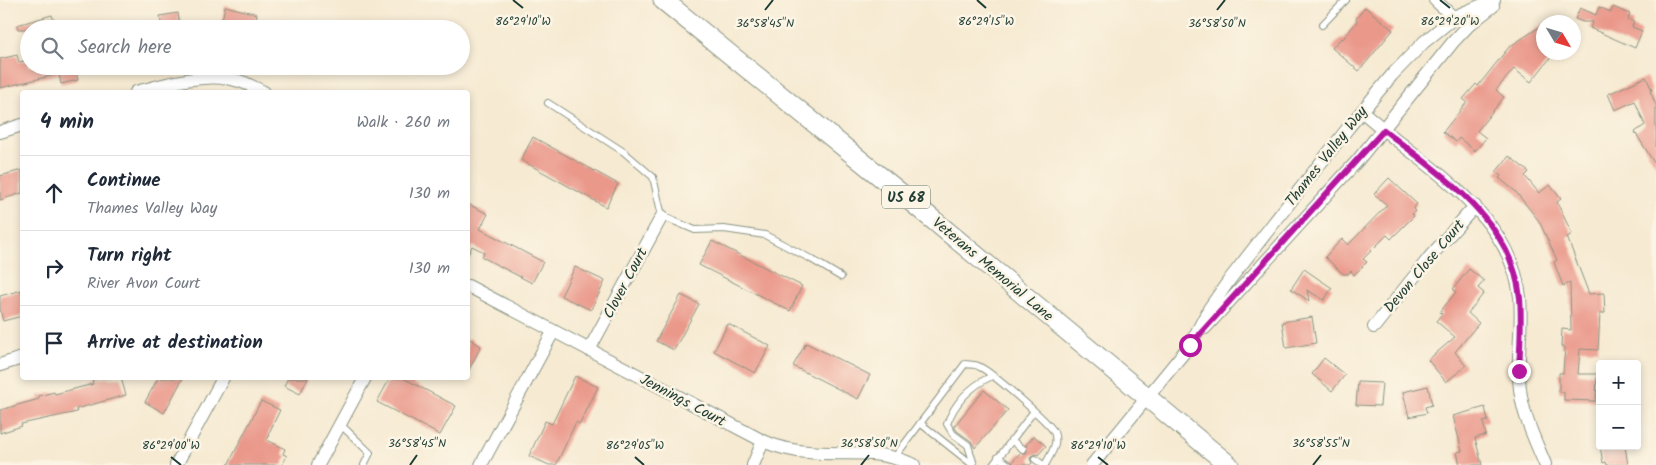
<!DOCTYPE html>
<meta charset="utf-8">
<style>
:root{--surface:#fff;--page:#f6f6f7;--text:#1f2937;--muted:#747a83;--line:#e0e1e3}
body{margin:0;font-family:Kalam,sans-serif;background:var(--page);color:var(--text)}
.controls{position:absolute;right:15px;bottom:15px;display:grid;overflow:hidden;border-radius:5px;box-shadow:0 2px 8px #0003}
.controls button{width:45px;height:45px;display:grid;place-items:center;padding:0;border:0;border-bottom:1px solid var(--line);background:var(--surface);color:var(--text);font:25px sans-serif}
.compass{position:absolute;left:1536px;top:15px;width:45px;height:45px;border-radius:50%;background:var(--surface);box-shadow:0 2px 8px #0003;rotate:128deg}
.stop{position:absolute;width:15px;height:15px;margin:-11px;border:4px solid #b5179e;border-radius:50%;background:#fff}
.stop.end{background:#b5179e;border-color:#fff;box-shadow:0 1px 5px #0008}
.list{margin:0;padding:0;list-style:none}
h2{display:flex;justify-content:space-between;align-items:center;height:65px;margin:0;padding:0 20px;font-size:21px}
h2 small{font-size:16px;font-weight:400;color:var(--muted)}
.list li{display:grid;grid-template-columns:32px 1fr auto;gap:15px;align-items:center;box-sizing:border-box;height:75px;padding:0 20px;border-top:1px solid var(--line)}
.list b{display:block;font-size:19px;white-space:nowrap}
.list p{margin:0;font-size:16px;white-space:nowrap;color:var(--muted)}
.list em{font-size:16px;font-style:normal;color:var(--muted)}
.icon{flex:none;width:28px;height:28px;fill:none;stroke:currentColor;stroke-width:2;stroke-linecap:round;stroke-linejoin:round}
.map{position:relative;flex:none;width:1656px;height:465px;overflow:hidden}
.search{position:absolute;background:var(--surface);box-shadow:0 2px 8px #0003;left:20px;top:20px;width:450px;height:55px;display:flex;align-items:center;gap:12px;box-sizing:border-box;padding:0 18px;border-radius:28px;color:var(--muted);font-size:19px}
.panel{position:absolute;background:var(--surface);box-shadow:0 2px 8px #0003;left:20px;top:90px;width:450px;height:290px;border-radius:5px}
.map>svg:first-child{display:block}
.building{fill:#ea988a}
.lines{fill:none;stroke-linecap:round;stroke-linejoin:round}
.service-casing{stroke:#8a9483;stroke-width:8}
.minor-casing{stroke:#8a9483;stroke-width:14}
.primary-casing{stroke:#8a9483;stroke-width:21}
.service{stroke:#fff;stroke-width:6}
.minor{stroke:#fff;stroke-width:12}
.primary{stroke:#fff;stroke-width:19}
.route{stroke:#b5179e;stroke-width:6}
.ticks{fill:none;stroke:#1f3d34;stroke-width:2}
.labels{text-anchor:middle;stroke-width:5;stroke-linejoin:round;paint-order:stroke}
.shield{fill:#fcf5e5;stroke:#617469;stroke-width:1}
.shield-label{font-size:14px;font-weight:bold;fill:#1f3d34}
.street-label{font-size:15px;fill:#1f3d34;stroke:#fcf5e5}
.ticks-label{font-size:12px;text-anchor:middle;fill:#1f3d34;stroke:#fcf5e5;stroke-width:5;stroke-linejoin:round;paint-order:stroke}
</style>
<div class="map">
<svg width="1656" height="465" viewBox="0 0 1656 465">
<rect width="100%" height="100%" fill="#fcf5e5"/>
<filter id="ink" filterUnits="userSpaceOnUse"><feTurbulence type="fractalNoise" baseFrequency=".02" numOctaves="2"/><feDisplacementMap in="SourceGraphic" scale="10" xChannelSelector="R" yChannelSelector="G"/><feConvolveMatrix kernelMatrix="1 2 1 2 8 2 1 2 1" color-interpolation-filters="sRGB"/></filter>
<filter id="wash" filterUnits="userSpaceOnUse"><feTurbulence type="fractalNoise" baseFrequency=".0096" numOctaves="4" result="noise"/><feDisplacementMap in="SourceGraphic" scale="20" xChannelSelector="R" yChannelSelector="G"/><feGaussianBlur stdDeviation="1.12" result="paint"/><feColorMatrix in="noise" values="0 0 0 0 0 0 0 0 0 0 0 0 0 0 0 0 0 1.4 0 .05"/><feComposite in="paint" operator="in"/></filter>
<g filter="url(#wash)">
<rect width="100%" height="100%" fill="#f6ead2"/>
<g id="blocks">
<path class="building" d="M225,6L257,14L254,29H220Z
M1365,7L1393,30L1359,71L1332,48L1341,38L1343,39L1357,21L1356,19Z
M1599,7L1611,12L1613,7L1630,14L1628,19L1634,22L1632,27L1642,31L1635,48L1590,28L1593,22H1583L1575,19L1580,8L1596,15Z
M178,13L180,29H162L160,16Z
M52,15L56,29H18L17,25Z
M1544,24V52H1555L1531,82L1514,69L1496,90L1504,97L1477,131L1486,138L1475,151L1459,138L1456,142L1443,132L1467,102L1463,99L1476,84L1478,86L1509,47Z
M17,55L19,62L29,60V66H75L78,80L61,84L59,74L0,88V59Z
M1646,77L1652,90L1650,91L1656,105V166L1635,132L1645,125L1635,101L1615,110L1608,94Z
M533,137L618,184L606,207L521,160Z
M1509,156L1529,172L1525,176L1539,193L1550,185L1561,199L1557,202L1572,234L1567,237L1589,294L1604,293L1605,313H1600L1598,350L1580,349L1578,374H1597L1596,401L1564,400V392H1559V373H1563L1565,347H1561L1562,329L1571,330L1570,283L1563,286L1554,262L1557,260L1539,221L1515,191L1499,178L1501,176L1496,172Z
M22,170V193L0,200V176Z
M1389,178L1417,204L1413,209L1415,211L1412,214L1414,216L1391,239L1387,235L1363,259L1367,262L1354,275L1351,271L1348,274H1343L1325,257L1342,239L1348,245L1387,205L1374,194Z
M468,204L488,214L480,229L543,262L532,283L482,257L484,252L472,246L468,255Z
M712,241L802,286L790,311L699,265Z
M575,267L605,281L591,310L561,296Z
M1304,269L1332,288L1324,300L1307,290L1309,301L1291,289Z
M1469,269L1484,281L1478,288L1484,293L1468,313L1479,323L1455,352L1466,366L1446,382L1428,360L1455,337L1436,321L1442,314L1440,312L1456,292L1453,289Z
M22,290V316L3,321L0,309V296Z
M681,295L699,304L674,350L656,341Z
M1312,317L1316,343L1286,348L1282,322Z
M728,324L770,346L755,373L714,351Z
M468,338L481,346L468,372Z
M806,343L870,375L858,399L793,366Z
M1324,358L1345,375L1332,391L1312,374Z
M575,376L598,387L580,424L576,422L556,465H549L529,456L545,421L552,424Z
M100,378H121L126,395L76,409L77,412L21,424L22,426L0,433V410L39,399V396L54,392L55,394L93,384L92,380Z
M158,378H183L164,413L145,402Z
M288,378H308L300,394L284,386Z
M390,378H403L456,406L440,435L377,402Z
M1358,382L1382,383L1380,406L1356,405Z
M1428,386L1432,405L1425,407L1427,413L1409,417L1403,392Z
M984,390L1008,410L975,448L971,441L957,431L954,426Z
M261,401L280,410L268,435L269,436L267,440L285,449L283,454L287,456L282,465H228Z
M1485,407L1488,421L1483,422L1486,435L1475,438L1482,465H1460L1457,452L1462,451L1453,416Z
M1034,436L1046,446L1038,455L1035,454L1031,456L1030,459L1032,463L1030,465H1014L1012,462L1020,453L1024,454L1027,452L1026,445Z
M1600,446H1625L1628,465H1607L1606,462L1603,463Z"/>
</g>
</g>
<g filter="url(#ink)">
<use href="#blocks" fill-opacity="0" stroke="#8a9483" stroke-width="1"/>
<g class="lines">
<g class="service-casing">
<path id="service" d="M1322,25L1346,0
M548,103L624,152L653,177L662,216L695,230L724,229L765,235L811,259L841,277
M920,423L973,465
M340,424L370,453L364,465
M1011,440L1023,449
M998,457L1009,465
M894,458L965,364C970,365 976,364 980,367C991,372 1049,422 1054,432C1059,444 1050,455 1045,465
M1035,459L1043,465
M974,465L968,445L953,434L947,424C955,402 971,386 992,376
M993,465L1034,411"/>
</g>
<g class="minor-casing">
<path id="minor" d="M1435,0L1454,18
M136,92C166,84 209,71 239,81C247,83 256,89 264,92
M1362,111C1421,165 1510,210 1520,297C1523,328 1516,358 1520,389C1523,416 1535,440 1545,464
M0,132L22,125
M468,286L763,441C777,447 792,451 808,452C848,456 874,447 914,465
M1374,327L1429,258L1475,206
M1205,328L1358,160L1453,42L1470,24L1493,6
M589,350L662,216
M0,365L22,358
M176,465L223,378
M318,465L365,378
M481,465L553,332
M753,465L763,441
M1092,465L1190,345L1209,309L1230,279L1348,128L1392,75L1424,42L1456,16L1494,0"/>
</g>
<g class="primary-casing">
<path id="primary" d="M663,0L914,204L1229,465"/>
</g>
<use href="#service" class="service"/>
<use href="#minor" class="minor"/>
<use href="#primary" class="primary"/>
</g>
</g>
<g class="lines" filter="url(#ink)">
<path class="route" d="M1190,345L1384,130C1440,175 1512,219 1520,298C1522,322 1520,347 1519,371"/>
</g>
<path class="ticks" d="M513,0L523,8M977,0L986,8M1440,0L1450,8M765,10L773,0M1217,10L1225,0M171,457L181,465M635,457L644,465M1098,457L1108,465M410,465L417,455M861,465L869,455M1313,465L1321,455"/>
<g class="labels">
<rect class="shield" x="882" y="185.5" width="48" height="23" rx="4"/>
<g class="shield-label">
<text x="906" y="202">US 68</text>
</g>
<g class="street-label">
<text transform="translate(1326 156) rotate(-52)" y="5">Thames Valley Way</text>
<text transform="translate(1424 266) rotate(-50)" y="5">Devon Close Court</text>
<text transform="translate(993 269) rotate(40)" y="5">Veterans Memorial Lane</text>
<text transform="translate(625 283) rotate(-62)" y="5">Clover Court</text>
<text transform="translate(683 400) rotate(28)" y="5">Jennings Court</text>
</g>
</g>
<g class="ticks-label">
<text x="523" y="25">86°29'10"W</text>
<text x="986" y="25">86°29'15"W</text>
<text x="1450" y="25">86°29'20"W</text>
<text x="765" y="27">36°58'45"N</text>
<text x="1217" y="27">36°58'50"N</text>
<text x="417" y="447">36°58'45"N</text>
<text x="869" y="447">36°58'50"N</text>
<text x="1321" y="447">36°58'55"N</text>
<text x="171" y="449">86°29'00"W</text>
<text x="635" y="449">86°29'05"W</text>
<text x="1098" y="449">86°29'10"W</text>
</g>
</svg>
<div class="controls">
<button>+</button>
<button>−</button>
</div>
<svg class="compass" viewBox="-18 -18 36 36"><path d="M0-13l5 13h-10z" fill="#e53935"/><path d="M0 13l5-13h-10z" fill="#747a83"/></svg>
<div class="stop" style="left:1190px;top:345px"></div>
<div class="stop end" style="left:1519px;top:371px"></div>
<div class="search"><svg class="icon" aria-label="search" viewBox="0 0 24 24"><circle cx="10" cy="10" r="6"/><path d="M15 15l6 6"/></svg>Search here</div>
<section class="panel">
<h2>4 min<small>Walk · 260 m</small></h2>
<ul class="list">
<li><svg class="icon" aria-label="ahead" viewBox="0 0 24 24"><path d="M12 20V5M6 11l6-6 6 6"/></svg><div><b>Continue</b><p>Thames Valley Way</p></div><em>130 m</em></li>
<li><svg class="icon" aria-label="right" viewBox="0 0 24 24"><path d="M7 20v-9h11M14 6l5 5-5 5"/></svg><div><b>Turn right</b><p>River Avon Court</p></div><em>130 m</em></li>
<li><svg class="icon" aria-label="arrive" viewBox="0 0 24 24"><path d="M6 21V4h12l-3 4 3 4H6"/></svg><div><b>Arrive at destination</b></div></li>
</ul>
</section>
</div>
